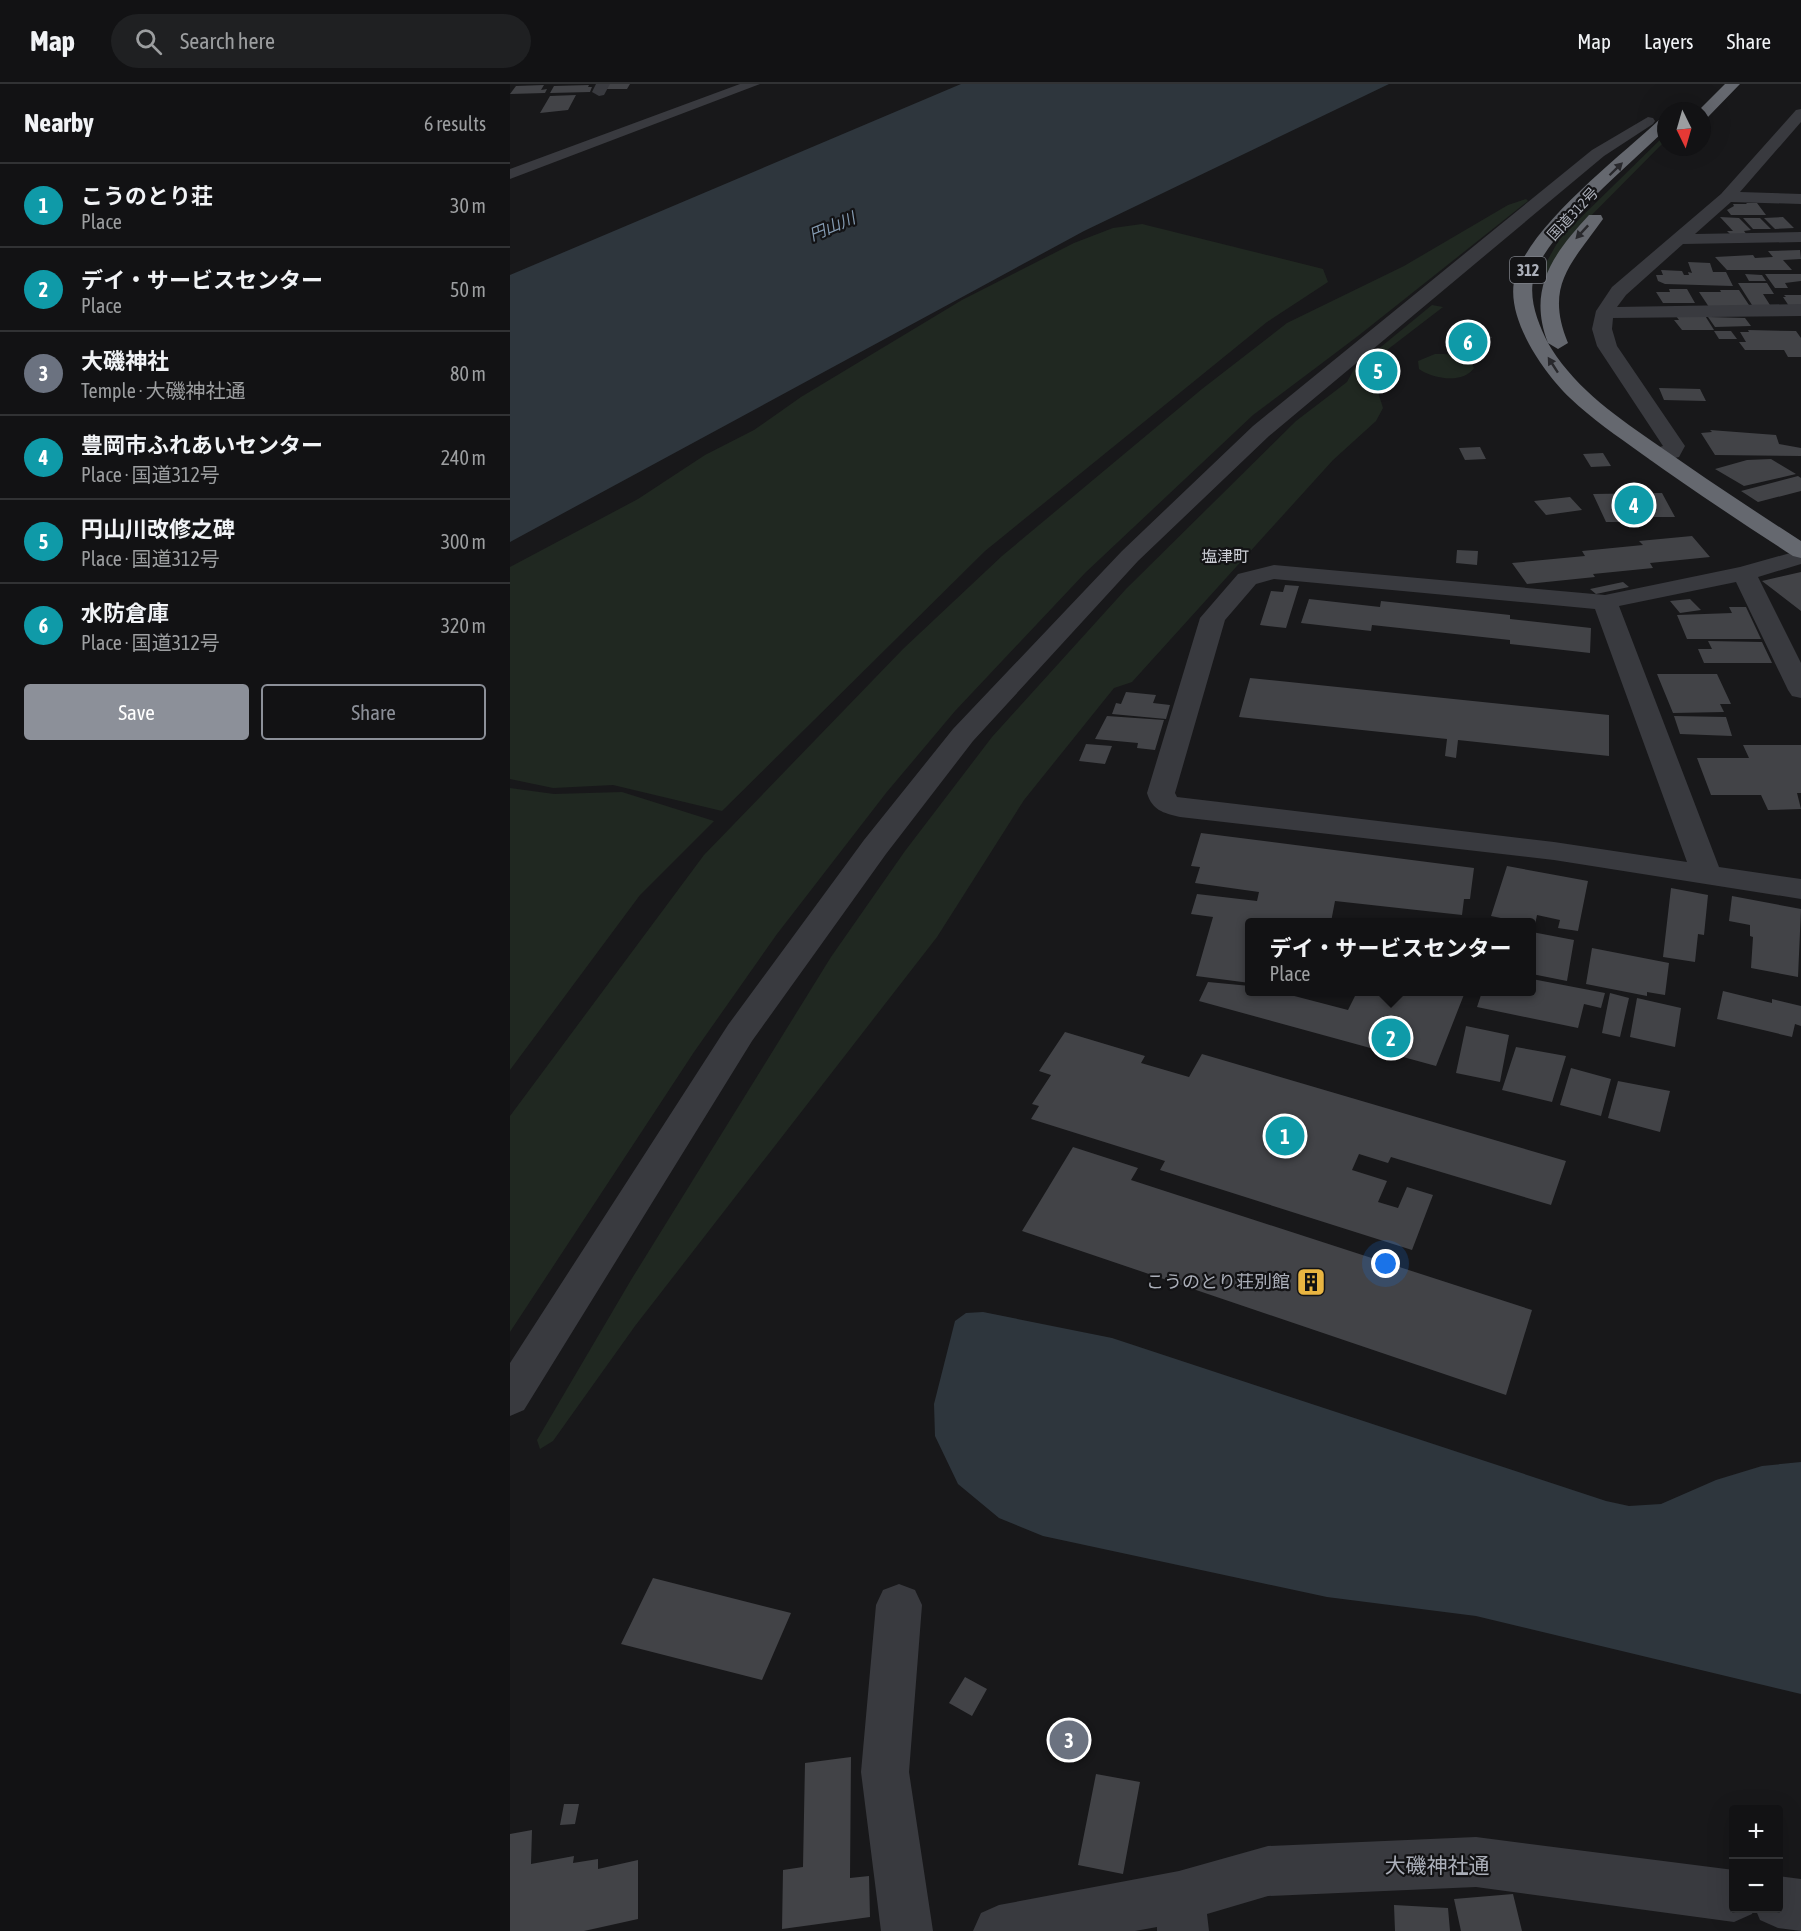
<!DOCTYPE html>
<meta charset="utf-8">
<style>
:root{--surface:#121214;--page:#1f2022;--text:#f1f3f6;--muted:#9c9ea0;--line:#313234;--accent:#8c9099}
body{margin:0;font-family:"Asap Condensed","Noto Sans JP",sans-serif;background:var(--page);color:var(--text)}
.controls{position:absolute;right:18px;bottom:18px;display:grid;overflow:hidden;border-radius:6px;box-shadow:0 6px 24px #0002}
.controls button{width:54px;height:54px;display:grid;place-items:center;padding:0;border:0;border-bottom:2px solid var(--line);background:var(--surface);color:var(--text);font:30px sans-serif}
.compass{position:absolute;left:1147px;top:18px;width:54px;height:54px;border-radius:50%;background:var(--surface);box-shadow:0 6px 24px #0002;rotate:175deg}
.you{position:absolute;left:876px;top:1180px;width:21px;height:21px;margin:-15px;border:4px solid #fff;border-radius:50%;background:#1a73e8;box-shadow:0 0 0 9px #1a73e833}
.badge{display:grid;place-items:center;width:39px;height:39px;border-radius:50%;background:var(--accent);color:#fff;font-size:20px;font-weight:700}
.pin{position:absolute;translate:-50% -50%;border:3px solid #fff;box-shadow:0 2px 6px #0006}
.popup{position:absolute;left:735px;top:834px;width:291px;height:78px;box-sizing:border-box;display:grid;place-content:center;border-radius:6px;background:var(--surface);filter:drop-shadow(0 2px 4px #0005);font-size:20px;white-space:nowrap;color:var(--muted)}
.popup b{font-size:22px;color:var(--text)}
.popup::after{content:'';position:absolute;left:50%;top:100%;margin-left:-12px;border:12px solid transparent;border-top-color:var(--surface)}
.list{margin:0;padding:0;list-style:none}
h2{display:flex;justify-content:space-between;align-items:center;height:78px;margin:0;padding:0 24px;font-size:26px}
h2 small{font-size:20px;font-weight:400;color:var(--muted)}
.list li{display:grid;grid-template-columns:39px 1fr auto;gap:18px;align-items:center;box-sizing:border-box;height:84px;padding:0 24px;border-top:2px solid var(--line)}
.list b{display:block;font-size:22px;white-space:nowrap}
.list p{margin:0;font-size:20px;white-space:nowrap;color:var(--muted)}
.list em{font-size:20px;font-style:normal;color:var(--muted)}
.actions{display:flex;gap:12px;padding:18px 24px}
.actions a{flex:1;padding:14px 0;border:2px solid var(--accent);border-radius:6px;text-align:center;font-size:21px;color:var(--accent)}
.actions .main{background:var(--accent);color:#fff}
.icon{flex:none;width:33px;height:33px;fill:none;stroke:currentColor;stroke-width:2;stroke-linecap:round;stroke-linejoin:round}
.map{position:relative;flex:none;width:1291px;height:1847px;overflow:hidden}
header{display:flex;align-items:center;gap:36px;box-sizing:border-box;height:84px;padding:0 30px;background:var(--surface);border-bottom:2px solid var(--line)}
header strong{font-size:28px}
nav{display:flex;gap:33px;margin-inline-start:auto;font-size:21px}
.search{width:420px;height:54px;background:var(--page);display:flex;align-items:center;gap:15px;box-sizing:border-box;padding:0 21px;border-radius:33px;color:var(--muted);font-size:22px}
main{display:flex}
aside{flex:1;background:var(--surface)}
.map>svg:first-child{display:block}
.green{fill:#202821}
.water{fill:#2e363d}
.building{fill:#424347}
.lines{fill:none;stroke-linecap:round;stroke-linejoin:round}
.street{fill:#393a3f;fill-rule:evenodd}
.highway{fill:#65686f;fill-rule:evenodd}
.oneway{fill:#28282c}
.labels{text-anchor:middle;stroke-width:4.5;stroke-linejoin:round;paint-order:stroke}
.far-street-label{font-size:15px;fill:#abafb9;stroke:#131315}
.far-water-label{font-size:16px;font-style:italic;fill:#849bb2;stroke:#131315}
.shield{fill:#131315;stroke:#7d8088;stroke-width:1.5}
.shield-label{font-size:16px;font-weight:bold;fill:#abafb9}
.far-neighbourhood-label{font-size:16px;fill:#ccced5;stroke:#131315}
.poi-label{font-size:18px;fill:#abafb9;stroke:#131315;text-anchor:end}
.near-street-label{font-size:21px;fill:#abafb9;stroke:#131315}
</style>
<header>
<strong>Map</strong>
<div class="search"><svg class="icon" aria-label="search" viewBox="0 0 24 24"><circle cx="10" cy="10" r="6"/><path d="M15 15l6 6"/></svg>Search here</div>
<nav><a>Map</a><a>Layers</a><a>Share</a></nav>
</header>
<main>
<aside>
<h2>Nearby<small>6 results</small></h2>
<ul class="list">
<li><span class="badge" style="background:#0f9aa8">1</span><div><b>こうのとり荘</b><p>Place</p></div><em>30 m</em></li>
<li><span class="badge" style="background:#0f9aa8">2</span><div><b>デイ・サービスセンター</b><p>Place</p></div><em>50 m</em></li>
<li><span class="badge" style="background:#6b7280">3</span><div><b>大磯神社</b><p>Temple · 大磯神社通</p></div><em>80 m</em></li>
<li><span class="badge" style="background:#0f9aa8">4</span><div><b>豊岡市ふれあいセンター</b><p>Place · 国道312号</p></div><em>240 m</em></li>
<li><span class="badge" style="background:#0f9aa8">5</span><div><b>円山川改修之碑</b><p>Place · 国道312号</p></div><em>300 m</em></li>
<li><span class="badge" style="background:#0f9aa8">6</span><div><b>水防倉庫</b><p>Place · 国道312号</p></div><em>320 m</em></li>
</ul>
<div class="actions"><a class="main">Save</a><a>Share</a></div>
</aside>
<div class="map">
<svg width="1291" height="1847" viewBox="0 0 1291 1847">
<rect width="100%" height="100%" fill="#18181a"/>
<path class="green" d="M1156,50V56L1059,154L1035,196L1027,195L1050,154Z
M1016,115L1018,117L848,252L743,331L575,489L445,627L376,709L267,850L184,968L0,1248V1032L194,771L393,565L492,472L692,305L777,239L894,182L998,121Z
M632,140L813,185L818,198L757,238L475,467L212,727L103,701L43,704L0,695V483L128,415L195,371L244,346L291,313L452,216L564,159L603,144Z
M922,221L933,223L877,266L857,286L866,302L873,324L866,337L823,376L622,598L604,604L514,716L427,853L125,1242L43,1357L30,1365L27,1356L121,1196L321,873L395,767L482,653L616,505L786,337L837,298L844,285Z
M925,270C939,270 957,270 964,284C953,300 923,295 909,285L908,277Z
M0,704L44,710L112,708L204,737L130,811L0,986Z"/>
<path class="water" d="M451,0H879L574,147L0,458V191Z
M473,1228L602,1254L1096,1417L1119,1422L1151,1420L1206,1396L1252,1382L1291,1378V1610L966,1532L817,1513L533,1452L489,1434L448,1400L425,1352L424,1320L445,1237L456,1229Z"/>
<path class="building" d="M99,0H120L117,5H96Z
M34,1L31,6L37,5L35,9L0,10L6,2Z
M79,1L78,3H82L80,8L40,9L44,2Z
M66,11L58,26L30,29L40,12Z
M1236,119H1247L1256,131H1221L1217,126L1224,122L1223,120H1237Z
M1210,133L1229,134L1241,146L1234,147L1237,151H1221L1217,147H1223Z
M1273,133L1284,144L1265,145L1254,134Z
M1233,134H1250L1261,145H1243Z
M1258,167L1290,166L1291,175L1273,176L1282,186H1217L1205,173L1243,171L1245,174L1263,173Z
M1178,178L1200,179L1203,188H1216L1223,202L1155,200L1148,197L1146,191H1153L1151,186L1172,187L1174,191H1179L1178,188L1182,189Z
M1235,190L1252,191L1256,197H1239Z
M1255,190H1291V197L1275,199L1278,204H1265Z
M1228,199H1257L1264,210H1253L1260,221H1242Z
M1159,205H1177L1185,219H1153L1146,208H1160Z
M1210,206H1229L1239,221L1199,223L1189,208H1211Z
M1274,211H1291V222H1279L1273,213H1276Z
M1194,230L1204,246H1172L1164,236H1169L1166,232Z
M1198,233L1235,234L1241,242L1205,243Z
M1238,246L1286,247L1291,254V273H1278L1274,266H1235L1229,258H1236L1230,248H1239Z
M951,247L982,253L966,269L935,262Z
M1204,247H1221L1227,255H1209Z
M1149,304L1190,305L1196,317L1154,316Z
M1200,346L1266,351L1269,360L1291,364V372L1205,371L1191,349L1202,348Z
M970,363L976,375L955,376L949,364Z
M1093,369L1101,382L1081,383L1073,370Z
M1261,375L1286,390L1234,402L1205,385L1237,376Z
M1288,392L1291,394V407L1248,418L1231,407Z
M1152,409L1165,433H1131L1134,438H1096L1083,410Z
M1060,413L1072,426L1036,431L1024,417Z
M1182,452L1200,473L1140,479L1143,484L1083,490L1085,493L1017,500L1002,479L1075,472L1072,467L1133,461L1129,457Z
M947,466L968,467L967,481L946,479Z
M1291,488V527L1252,497Z
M1113,498L1119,503L1086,510L1080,505Z
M775,501L789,502L776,544L750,541L761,507L773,508Z
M799,515L870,523L871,517L1000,531V535L1081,544L1080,569L1000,560V556L862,541L861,547L791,539Z
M1180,515L1191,526L1170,529L1160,517Z
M1219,523H1236L1251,555H1177L1167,531L1222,529Z
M1198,557L1252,558L1262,579H1194L1188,565H1202Z
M1147,590H1207L1221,620H1210L1214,628L1163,629Z
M740,594L1099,631V672L948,656L946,674L935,672L937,655L729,633Z
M616,608L646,611L643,619L660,621L656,635L602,630L606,619L611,620Z
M597,632L654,636L645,666L627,664L628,659L585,655Z
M1164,632L1216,633L1222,652L1170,650Z
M576,660L602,662L595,680L569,677Z
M1233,661H1291V709H1287L1291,725L1258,726L1251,711H1201L1187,674H1239Z
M691,749L964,784L960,815H954L952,831L825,817L821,838H740V899L686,892L703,833L681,830L687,810L747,817L749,808L685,799L690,783L681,782Z
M997,782L1078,797L1068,847L1048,844L1050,836L1027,831L1025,841L981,832Z
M1161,804L1198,811L1194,851L1188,850L1185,878L1153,873Z
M1222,812L1291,825L1288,893L1241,884L1243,853L1240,852V841L1219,837Z
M1022,848L1064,856L1057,897L1022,890Z
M1082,864L1159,879L1155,911L1137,908V912L1076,900Z
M1022,895L1095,909L1091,924L1074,920L1068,944L967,923L972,908H1022Z
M698,898L740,902V908H769L838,926L847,908H955L926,982L689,917Z
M1213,907L1262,919V915L1291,922V942L1285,940L1282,953L1207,935Z
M1100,909L1119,914L1110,953L1092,949Z
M1127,914L1171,924L1165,963L1120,953Z
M956,942L999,951L990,998L946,989Z
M555,948L635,972L631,979L679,993L692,970L1056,1077L1041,1121L881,1073L878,1079L849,1070L842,1086L877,1097L868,1118L888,1124L897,1103L923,1111L902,1166L650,1086L655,1077L521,1035L529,1022L522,1020L541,991L529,987Z
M1006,963L1056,972L1042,1018L992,1006Z
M1061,984L1101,995L1091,1032L1050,1021Z
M1108,997L1160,1007L1150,1048L1098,1034Z
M563,1063L628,1084L621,1096L1022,1226L996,1311L512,1147Z
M143,1494L281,1529L252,1596L111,1560Z
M455,1593L477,1605L462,1632L439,1619Z
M341,1673L340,1794L359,1792L360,1833L272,1845L273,1786L293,1783L295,1679Z
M586,1690L630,1698L613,1790L568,1781Z
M54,1720H69L65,1740L50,1741Z
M22,1746L21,1780L64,1772L63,1779L88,1775V1785L128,1776V1835L74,1847H0V1750Z
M1003,1810L1012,1847H951L944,1815Z
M884,1821L938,1824L940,1847H885Z"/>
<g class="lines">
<path class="street" d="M86,0H100L94,11L89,12L82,8Z
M230,0H250L0,95V85Z
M1291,25V38L1230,108L1291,110V120L1221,118L1185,150L1291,148V158L1173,160L1116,211L1107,223L1291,220V232L1103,234L1102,245L1107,262L1175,362L1169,373L1148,378L1140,376L1137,371L1140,366L1153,362L1087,262L1082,245L1086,227L1102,203L1211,110L1286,26Z
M1138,33L1143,34L1145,37L1143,40L1094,72L759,352L628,477L463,657L376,770L242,957L14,1326L0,1332V1279L218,941L354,756L443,645L612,467L743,342L1082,66Z
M1291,466V480L1248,493L1291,579V614L1282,612L1278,606L1226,498L1109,522L1209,783L1291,795V815L1044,776L670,733C653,729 642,726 637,709L690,534L728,490L764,481L1095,511L1230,483ZM764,495L1085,525L1177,778L1044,758L667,713L665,709L715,536L746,500Z
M389,1500L405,1506L412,1521L399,1688L423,1847H371L351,1688L366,1521L373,1506Z
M966,1753L1224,1786V1824H1244L1242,1830L1224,1838L966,1803L758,1812L697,1830L699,1847H647V1843L625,1847H463L471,1829L489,1821L669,1787L758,1762Z
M1268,1792L1291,1795V1847L1268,1844L1250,1836L1245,1824H1268Z"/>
<path class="highway" d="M1215,0H1230L1197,34L1192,35V27H1188Z
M1156,33V45C1123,78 1035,150 1024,192C1018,215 1028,239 1038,259C1017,205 1043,170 1079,131H1091L1093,135C1062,179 1034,201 1058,259L1048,265L1038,259L1041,264C1068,307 1109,334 1149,362C1196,395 1243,426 1291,457V474L1283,472C1232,439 1181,405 1132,370C1107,352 1082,335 1060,314C1033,288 992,230 1006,190C1026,136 1109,74 1151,34Z"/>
</g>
<defs><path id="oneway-solid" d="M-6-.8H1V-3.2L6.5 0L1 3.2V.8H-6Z" transform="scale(1.5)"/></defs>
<g class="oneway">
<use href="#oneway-solid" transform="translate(1106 85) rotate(-44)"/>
<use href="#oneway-solid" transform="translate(1072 148) rotate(133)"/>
<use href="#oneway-solid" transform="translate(1043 281) rotate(-123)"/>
</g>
<defs>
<g id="building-square" transform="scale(1.5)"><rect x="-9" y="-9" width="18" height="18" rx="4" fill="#e9b541" stroke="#131315"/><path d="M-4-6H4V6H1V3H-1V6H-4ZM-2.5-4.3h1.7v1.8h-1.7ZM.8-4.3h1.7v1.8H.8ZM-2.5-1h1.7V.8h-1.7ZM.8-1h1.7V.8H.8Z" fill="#111"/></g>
</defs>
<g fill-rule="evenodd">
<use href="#building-square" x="801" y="1198"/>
</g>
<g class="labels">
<g class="far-street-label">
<text transform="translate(1063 130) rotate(-47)" y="5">国道312号</text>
</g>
<g class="far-water-label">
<text transform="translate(322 142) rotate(-23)" y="6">円山川</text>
</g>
<rect class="shield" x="1000" y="173" width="36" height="26" rx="4.5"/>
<g class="shield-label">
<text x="1018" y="192">312</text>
</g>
<g class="far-neighbourhood-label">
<text x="715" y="478">塩津町</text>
</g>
<g class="poi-label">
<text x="780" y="1204">こうのとり荘別館</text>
</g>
<g class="near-street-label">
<text x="927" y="1789">大磯神社通</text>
</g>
</g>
</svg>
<div class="controls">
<button>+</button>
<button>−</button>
</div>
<svg class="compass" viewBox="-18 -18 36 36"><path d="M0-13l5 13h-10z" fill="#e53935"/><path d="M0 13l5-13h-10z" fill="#9c9ea0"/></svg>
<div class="you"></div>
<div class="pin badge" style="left:775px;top:1052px;background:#0f9aa8">1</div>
<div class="pin badge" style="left:881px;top:954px;background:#0f9aa8">2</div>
<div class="popup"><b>デイ・サービスセンター</b>Place</div>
<div class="pin badge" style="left:559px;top:1656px;background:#6b7280">3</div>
<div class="pin badge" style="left:1124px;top:421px;background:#0f9aa8">4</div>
<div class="pin badge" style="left:868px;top:287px;background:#0f9aa8">5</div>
<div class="pin badge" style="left:958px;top:258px;background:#0f9aa8">6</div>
</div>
</main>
